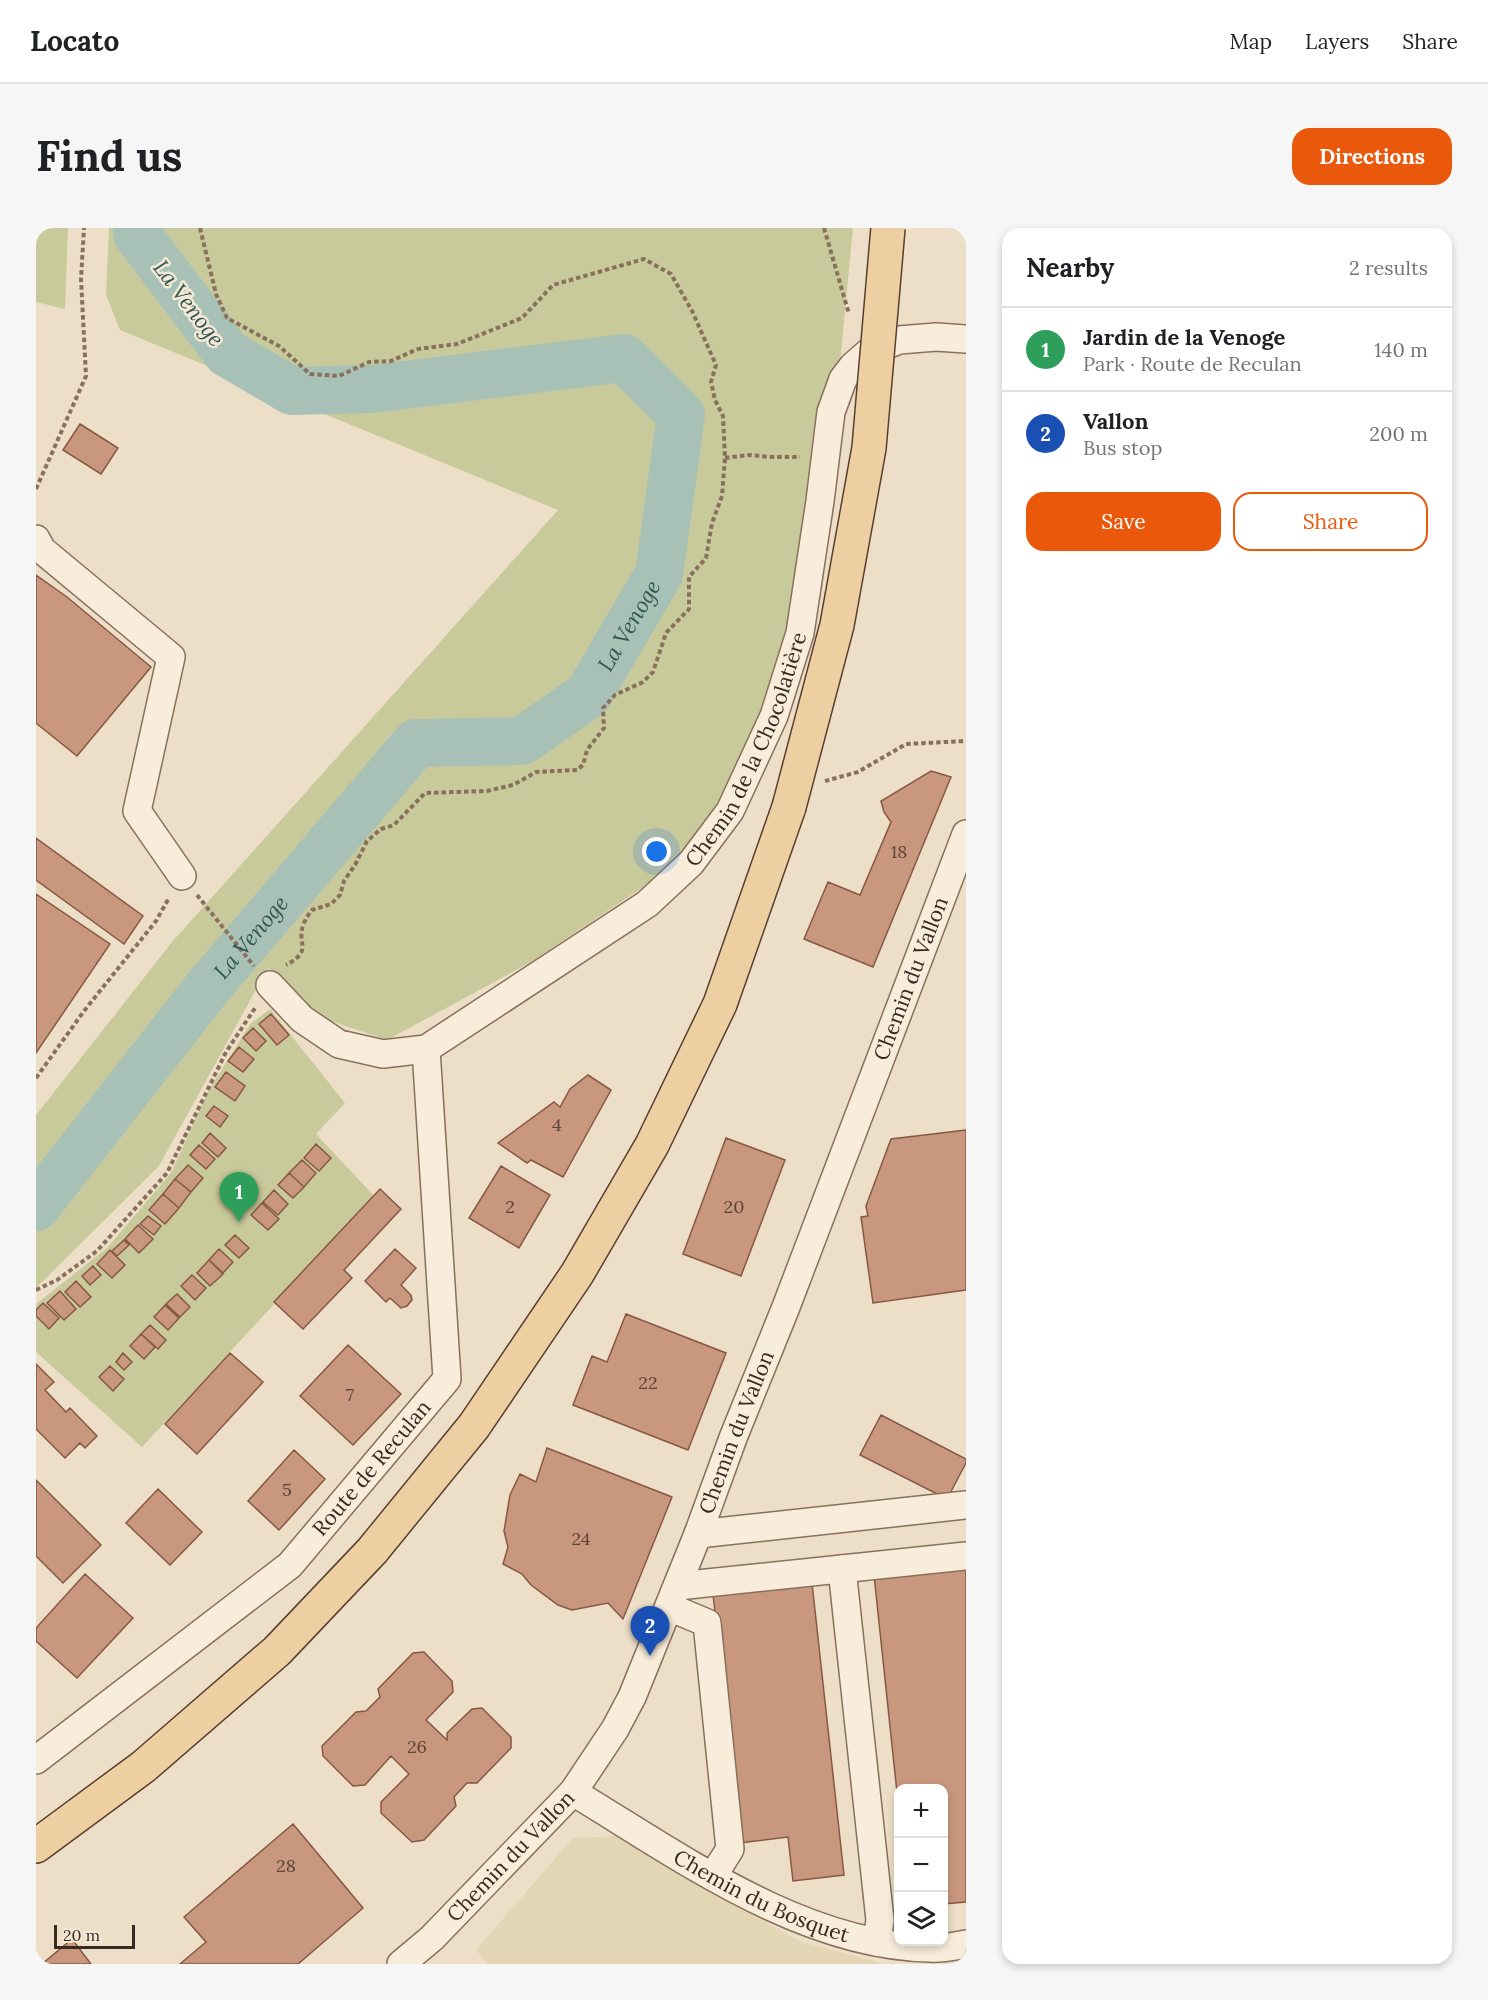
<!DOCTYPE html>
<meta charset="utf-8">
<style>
:root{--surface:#fff;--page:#f6f6f6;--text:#202124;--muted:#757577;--line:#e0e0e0;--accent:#ea580c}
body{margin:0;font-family:Lora,serif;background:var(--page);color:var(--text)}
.controls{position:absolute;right:18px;bottom:18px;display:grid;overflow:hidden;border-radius:12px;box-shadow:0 3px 9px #0003}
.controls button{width:54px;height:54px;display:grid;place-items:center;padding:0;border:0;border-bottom:2px solid var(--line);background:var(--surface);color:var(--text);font:30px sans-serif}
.scale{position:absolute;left:18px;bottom:15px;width:81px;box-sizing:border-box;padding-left:6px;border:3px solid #382a20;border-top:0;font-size:16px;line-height:21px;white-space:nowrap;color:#382a20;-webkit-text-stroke:4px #f4e9d6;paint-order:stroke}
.you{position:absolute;left:621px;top:624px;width:21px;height:21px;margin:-15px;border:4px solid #fff;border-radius:50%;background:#1a73e8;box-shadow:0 0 0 9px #1a73e833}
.badge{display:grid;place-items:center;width:39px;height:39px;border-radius:50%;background:var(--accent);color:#fff;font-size:20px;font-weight:700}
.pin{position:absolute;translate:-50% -50px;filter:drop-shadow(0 2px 3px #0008)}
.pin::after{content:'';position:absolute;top:32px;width:21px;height:18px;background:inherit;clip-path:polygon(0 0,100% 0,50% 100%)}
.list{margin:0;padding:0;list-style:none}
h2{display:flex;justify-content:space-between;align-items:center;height:78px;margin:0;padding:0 24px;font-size:26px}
h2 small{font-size:20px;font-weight:400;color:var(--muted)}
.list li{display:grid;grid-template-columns:39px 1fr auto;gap:18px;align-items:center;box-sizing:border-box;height:84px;padding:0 24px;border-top:2px solid var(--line)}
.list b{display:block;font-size:22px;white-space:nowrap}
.list p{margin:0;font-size:20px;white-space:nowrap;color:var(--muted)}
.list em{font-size:20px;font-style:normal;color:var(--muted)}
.actions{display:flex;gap:12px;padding:18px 24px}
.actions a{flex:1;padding:14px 0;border:2px solid var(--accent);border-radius:18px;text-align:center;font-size:21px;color:var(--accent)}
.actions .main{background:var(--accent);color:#fff}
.icon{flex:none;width:33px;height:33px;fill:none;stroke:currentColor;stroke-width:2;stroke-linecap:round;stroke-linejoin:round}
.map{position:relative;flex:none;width:930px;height:1736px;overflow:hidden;border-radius:18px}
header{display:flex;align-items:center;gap:36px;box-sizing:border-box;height:84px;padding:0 30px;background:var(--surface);border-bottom:2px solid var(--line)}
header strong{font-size:28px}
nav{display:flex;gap:33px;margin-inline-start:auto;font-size:21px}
.intro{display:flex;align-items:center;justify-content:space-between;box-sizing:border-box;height:144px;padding:0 36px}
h1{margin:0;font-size:42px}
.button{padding:15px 27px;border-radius:18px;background:var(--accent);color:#fff;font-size:21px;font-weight:700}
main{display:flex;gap:36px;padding:0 36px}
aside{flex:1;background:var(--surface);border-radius:18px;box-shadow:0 3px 9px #0003}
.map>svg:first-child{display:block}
.farmland{fill:#e2d6b5}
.green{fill:#c9ca9b}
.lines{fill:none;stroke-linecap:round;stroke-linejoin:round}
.river{stroke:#a8c1b7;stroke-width:48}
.building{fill:#c9977e;stroke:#865844;stroke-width:1.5}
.minor-casing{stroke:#88705d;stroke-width:30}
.major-casing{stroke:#563f31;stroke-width:36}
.path{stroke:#88705d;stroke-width:4;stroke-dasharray:4.5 3;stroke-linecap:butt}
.minor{stroke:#f8ecda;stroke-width:27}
.major{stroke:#eecfa1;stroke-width:33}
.major-bridge-casing{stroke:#563f31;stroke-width:36;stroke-linecap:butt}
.major-bridge{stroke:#eecfa1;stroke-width:33}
.labels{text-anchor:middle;stroke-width:5;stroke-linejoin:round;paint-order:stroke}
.number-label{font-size:18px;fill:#5c4538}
.street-label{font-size:21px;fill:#382a20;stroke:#f4e9d6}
.water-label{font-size:22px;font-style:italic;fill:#305751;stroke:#f4e9d6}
</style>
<header>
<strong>Locato</strong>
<nav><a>Map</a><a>Layers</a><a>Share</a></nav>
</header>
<div class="intro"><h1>Find us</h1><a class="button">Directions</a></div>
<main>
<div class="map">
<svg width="930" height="1736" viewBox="0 0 930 1736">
<rect width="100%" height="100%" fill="#eddec7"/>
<path class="farmland" d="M584,1608L673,1664L766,1714L848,1736H452L440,1722L537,1610Z"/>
<path class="green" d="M0,0H32L29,81L0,74Z
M73,0H817L784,342L710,535L645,634L495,734L351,812L286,790L232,740L123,938L0,1060V887L136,714L522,282L84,102L70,67Z
M234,781L309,875L280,906L338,968L106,1219L0,1124V1076L71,1020L135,945L173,862L214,796Z"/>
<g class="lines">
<path class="river" id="s1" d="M0,979L172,759L380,515L486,513L552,467L623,346L645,187L588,130L336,161L256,163L191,125L101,6V0"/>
</g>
<path class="building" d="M44,196L82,220L65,246L27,222Z
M0,347L31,369L115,439L41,528L0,495Z
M895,543L915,549L837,739L768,711L792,654L824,667L855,594L848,584L845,573Z
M0,610L107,688L88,716L0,652Z
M0,666L74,716L0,825Z
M235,786L253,807L241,817L223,796Z
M217,800L230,813L220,823L207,810Z
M203,819L218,831L207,844L192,833Z
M190,844L209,858L199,873L179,859Z
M552,847L575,862L527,949L495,932L491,935L462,915L518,874L524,879L534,861Z
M178,878L192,888L184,899L170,888Z
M930,902V1062L837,1075L825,989L832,988L830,978L855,911Z
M174,905L190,920L182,929L166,915Z
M690,910L749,932L705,1048L647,1026Z
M280,916L295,930L283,943L268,930Z
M163,917L179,931L170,941L154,927Z
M266,932L280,945L268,959L253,945Z
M152,937L167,950L155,964L139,951Z
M465,938L514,967L483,1020L433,990Z
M253,945L268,959L257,970L242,957Z
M139,951L155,964L143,980L127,966Z
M344,961L365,981L308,1042L316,1050L267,1101L238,1074Z
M238,962L252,976L242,987L227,974Z
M127,966L143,980L129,996L113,982Z
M226,975L243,991L232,1002L215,987Z
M112,988L125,998L118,1007L104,996Z
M102,997L117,1011L103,1025L89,1011Z
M199,1007L213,1020L203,1030L189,1017Z
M88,1012L93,1017L81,1028L76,1023Z
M183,1021L197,1034L187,1045L173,1032Z
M359,1021L380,1040L365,1057L375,1067L376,1072L371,1078L365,1080L354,1070L350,1074L329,1053Z
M74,1022L89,1037L76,1050L61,1036Z
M173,1032L187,1046L174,1058L161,1045Z
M57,1038L65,1047L54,1057L46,1048Z
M156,1047L170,1060L159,1072L145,1058Z
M40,1053L55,1069L44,1079L29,1064Z
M24,1063L40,1081L28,1092L11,1075Z
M141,1066L154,1079L144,1089L130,1076Z
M7,1075L23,1090L13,1101L0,1088V1082Z
M129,1077L143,1090L132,1102L118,1089Z
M590,1086L690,1125L652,1222L537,1177L556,1128L571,1134Z
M114,1097L130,1112L122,1121L105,1106Z
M105,1106L119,1119L108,1131L94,1118Z
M312,1117L365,1166L317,1217L264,1168Z
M87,1125L96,1134L88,1142L80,1134Z
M194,1125L227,1154L161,1226L129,1196Z
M0,1136L18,1154L9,1162L30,1184L34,1180L61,1208L49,1220L44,1215L29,1230L0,1201Z
M74,1138L88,1151L77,1163L63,1149Z
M845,1187L930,1231V1235L911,1271L824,1227Z
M511,1220L636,1269L587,1391L572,1375L536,1382L522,1377L495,1357L486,1346L467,1336L472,1319L468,1303L474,1267L484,1246L500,1254Z
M258,1222L289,1251L243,1302L212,1273Z
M0,1252L65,1317L27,1355L0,1328Z
M122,1261L166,1304L134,1337L90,1295Z
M930,1337V1674L908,1676V1560H862V1574L838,1347Z
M49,1346L97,1390L41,1450L0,1413V1400Z
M776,1355L808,1647L757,1653L752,1609L704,1615L677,1366Z
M388,1424L416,1453L417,1464L390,1492L411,1512V1505L436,1481L446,1480L475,1509V1520L441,1555H431L418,1569L420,1578L388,1612L376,1614L345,1585V1574L373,1546L355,1528L329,1557L317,1558L287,1528L286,1518L320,1484L330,1483L344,1469L342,1461L377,1425Z
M257,1596L327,1680L262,1736H144L170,1714L148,1689Z
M36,1711L55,1736H6Z"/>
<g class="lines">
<g class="minor-casing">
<g id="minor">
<path d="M0,311L6,322L135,429L101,583L146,648"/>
<path id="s2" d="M234,757L266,791L303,816L347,826L390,821L611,676L655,635L694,583L738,488L764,405L784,273L795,184L807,151L817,138L833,124L863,112L900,109L930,111"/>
<path d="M662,1306L930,1277"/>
<path d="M806,1341L844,1692L841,1714"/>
<path d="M642,1358L930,1328"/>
<path d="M633,1379L671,1395L694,1621L677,1648"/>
<path id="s3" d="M0,1532L254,1337L411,1151L390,821"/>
<path id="s4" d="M537,1564C643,1628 766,1718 894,1720C905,1721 918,1718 930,1716"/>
<path id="s5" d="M365,1736L396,1710L537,1564L579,1501L596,1469L662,1306L697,1210L750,1079L930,606"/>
</g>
</g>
<g class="major-casing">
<path id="major" d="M0,1618L107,1539L241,1423L336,1323L438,1198L541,1046L616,917L684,776L753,579"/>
</g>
<path class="path" d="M164,0L180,66L191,90L243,118L274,146L303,148L333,134L355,133L382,121L421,116L486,90L517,57L608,31L635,46L656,83L680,137L675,154L679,172L687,188L689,230L686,268L676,295L670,330L653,349V381L630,405L617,444L607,454L579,467L567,480L568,500L551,522L547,537L541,542L500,544L477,557L451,563L389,565L358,597L345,601L331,613L319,637L308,653L304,667L295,676L276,682C273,686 270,690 268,695C259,716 279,721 250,737
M788,0L813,86
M689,230L713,227L733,229H764
M0,261L50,148L45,51L48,0
M789,553L822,544L870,516L930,513
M161,667L218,738
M0,850L48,783L120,693L133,670
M0,1062L21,1052L61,1023L131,945L190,824L219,780"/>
<use href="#minor" class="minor"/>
<use href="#major" class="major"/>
<g class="major-bridge-casing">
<path id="major-bridge" d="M753,579L801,397L833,220L852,0"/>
</g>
<use href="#major-bridge" class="major-bridge"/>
</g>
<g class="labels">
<g class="number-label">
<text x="863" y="630">18</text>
<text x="521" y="903">4</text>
<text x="474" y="985">2</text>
<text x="698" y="985">20</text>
<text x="612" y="1161">22</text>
<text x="314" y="1173">7</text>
<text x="251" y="1268">5</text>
<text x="545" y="1317">24</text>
<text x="381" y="1525">26</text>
<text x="250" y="1644">28</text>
</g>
<g class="street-label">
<text dy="7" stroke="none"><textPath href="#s2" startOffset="632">Chemin de la Chocolatière</textPath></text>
<text dy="7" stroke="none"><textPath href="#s5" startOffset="1126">Chemin du Vallon</textPath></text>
<text dy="7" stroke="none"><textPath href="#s5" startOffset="640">Chemin du Vallon</textPath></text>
<text dy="7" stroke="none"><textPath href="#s3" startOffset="447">Route de Reculan</textPath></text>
<text dy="7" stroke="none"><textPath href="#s5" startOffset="154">Chemin du Vallon</textPath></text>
<text dy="7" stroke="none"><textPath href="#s4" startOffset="216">Chemin du Bosquet</textPath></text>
</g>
<g class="water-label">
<text transform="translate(153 75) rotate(53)" y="8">La Venoge</text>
<text dy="8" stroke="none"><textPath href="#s1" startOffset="867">La Venoge</textPath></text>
<text dy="8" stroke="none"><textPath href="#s1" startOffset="345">La Venoge</textPath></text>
</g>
</g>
</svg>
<div class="controls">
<button>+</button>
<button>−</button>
<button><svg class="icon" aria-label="layers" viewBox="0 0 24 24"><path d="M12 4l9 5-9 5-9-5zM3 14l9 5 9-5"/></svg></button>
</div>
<div class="scale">20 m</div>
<div class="you"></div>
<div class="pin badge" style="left:203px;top:994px;background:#2e9e5b">1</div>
<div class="pin badge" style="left:614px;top:1428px;background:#1a4fb4">2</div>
</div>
<aside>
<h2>Nearby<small>2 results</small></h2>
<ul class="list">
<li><span class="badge" style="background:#2e9e5b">1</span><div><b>Jardin de la Venoge</b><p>Park · Route de Reculan</p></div><em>140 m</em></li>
<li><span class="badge" style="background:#1a4fb4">2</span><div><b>Vallon</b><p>Bus stop</p></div><em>200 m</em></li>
</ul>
<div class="actions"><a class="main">Save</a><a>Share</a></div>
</aside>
</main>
